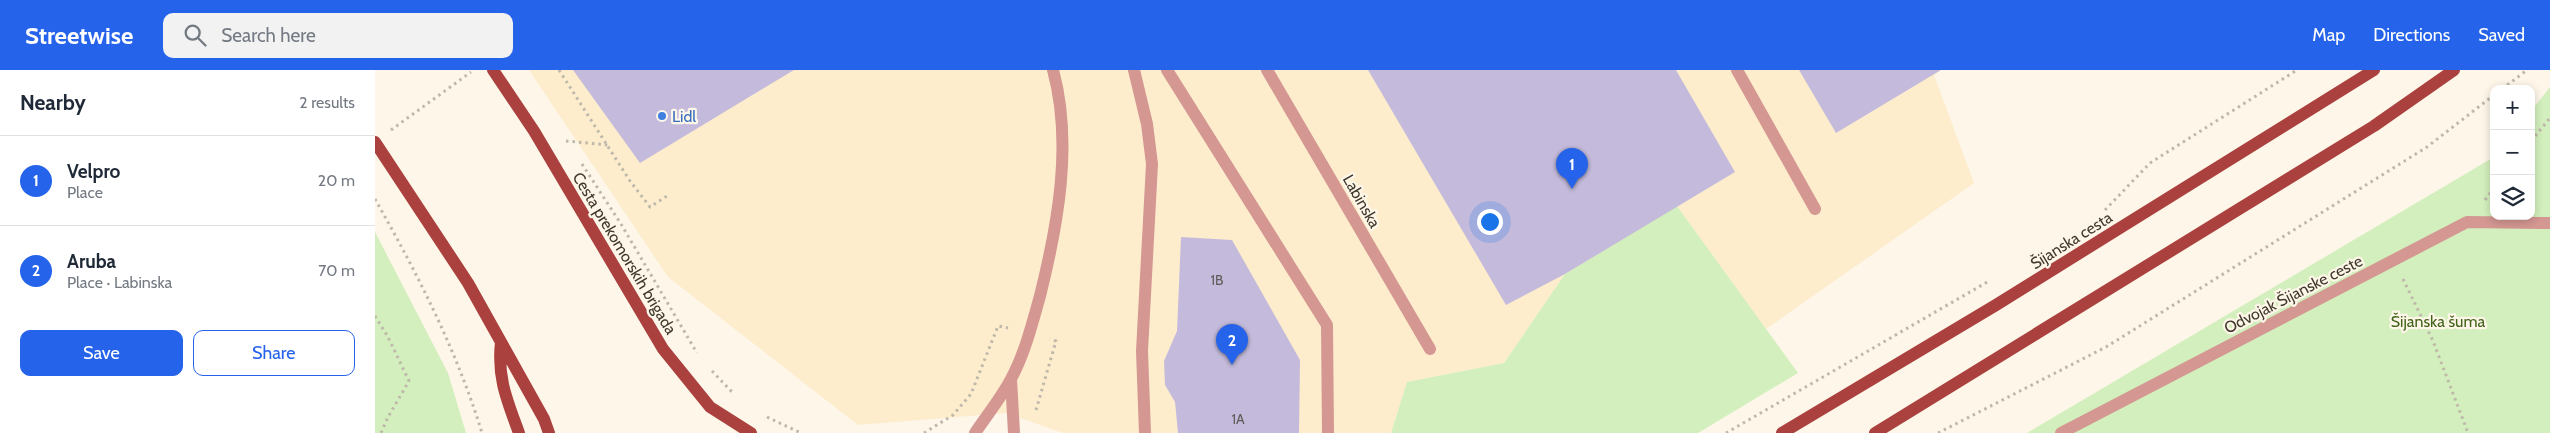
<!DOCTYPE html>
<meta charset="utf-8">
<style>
:root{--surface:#fff;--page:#f2f2f3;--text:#1f2937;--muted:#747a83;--line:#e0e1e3;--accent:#2563eb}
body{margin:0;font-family:Cabin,sans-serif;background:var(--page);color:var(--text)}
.controls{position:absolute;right:15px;top:15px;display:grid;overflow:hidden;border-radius:10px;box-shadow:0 2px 8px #0003}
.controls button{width:45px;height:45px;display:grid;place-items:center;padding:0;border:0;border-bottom:1px solid var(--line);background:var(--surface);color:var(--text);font:25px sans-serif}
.you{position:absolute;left:1114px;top:151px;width:18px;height:18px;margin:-12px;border:4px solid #fff;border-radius:50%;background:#1a73e8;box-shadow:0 0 0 8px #1a73e833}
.badge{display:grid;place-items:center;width:32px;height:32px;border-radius:50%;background:var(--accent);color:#fff;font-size:16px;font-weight:700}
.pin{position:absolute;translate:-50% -41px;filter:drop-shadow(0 1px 2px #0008)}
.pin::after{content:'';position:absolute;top:26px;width:18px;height:15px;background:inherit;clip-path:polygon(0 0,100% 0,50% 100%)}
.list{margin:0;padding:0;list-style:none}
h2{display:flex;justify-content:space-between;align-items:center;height:65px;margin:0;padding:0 20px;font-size:21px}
h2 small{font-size:16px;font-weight:400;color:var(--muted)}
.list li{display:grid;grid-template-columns:32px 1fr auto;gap:15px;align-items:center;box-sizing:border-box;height:90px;padding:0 20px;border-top:1px solid var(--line)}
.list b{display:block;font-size:19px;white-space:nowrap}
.list p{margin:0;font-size:16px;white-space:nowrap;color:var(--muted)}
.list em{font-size:16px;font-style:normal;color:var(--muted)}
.actions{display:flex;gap:10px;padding:15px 20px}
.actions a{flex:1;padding:11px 0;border:1px solid var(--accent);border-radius:10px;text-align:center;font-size:18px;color:var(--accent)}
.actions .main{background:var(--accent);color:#fff}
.icon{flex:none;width:28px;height:28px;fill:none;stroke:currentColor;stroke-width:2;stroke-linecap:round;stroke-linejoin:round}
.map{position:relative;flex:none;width:2175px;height:363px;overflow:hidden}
header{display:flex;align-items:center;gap:30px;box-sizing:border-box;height:70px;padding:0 25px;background:var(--accent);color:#fff}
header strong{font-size:24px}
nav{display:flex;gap:28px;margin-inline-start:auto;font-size:18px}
.search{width:350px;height:45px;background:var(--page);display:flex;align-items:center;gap:12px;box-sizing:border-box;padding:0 18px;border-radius:10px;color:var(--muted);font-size:19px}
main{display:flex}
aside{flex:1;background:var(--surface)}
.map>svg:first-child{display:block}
.built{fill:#fdedcd}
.green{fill:#d3efbd}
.building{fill:#c4bbdc}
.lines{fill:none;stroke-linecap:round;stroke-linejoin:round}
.path{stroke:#beb8ab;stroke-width:3;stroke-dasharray:2.5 4;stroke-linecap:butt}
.minor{stroke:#d49792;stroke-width:12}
.major{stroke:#ab413e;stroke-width:12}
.shop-dot{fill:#3f7fe0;stroke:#fdf6e9;stroke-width:2}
.labels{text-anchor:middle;stroke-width:4.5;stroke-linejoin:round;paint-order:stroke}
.number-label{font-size:14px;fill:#605a58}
.shop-label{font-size:16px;fill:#366cbe;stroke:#fdf6e9;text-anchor:start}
.street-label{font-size:16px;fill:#3f392c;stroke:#fdf6e9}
.park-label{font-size:16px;fill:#41641a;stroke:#fdf6e9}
</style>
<header>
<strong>Streetwise</strong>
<div class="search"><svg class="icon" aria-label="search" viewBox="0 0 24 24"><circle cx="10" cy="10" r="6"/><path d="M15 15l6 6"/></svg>Search here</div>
<nav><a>Map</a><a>Directions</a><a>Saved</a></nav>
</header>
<main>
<aside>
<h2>Nearby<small>2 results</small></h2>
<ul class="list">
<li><span class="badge">1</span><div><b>Velpro</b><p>Place</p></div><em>20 m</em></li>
<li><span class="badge">2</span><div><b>Aruba</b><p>Place · Labinska</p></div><em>70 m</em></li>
</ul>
<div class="actions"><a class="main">Save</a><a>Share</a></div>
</aside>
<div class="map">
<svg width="2175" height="363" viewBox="0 0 2175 363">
<rect width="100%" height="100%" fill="#fdf6e9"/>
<path class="built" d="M154,0H1566L1559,5L1599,113L1391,259L1302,136L1190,204L1129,293L1032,312L1016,363H688L631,343L483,355L293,207Z"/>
<path class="green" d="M2175,17V363H1652L2119,87V146H2156V41Z
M1302,136L1423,303L1323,363H1016L1032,312L1129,293L1190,204Z
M0,162L73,303L91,363H0Z"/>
<path class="building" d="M198,0H419L265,93Z
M993,0H1301L1360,102L1190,204L1131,235Z
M1424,0H1566L1461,63Z
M806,167L857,170L925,290L924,363H803L800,332L790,315L789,291L802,261Z"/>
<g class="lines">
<path class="path" d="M184,0L255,111L275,137L295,124
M2127,19L2152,0
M16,60L96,2
M191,71L233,75
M2156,71L2175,48
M207,94L246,154L322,283
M0,129C42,203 82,281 107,363
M2110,130L2119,118
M1730,140L1775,93L1922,0
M2028,209L2058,271L2093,363
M0,246L13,267L34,311L13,347L6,363
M337,301L357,322
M661,340L681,271L675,269
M392,347L426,363
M549,363L578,345L596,324L623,256L633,258
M1351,363L1614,211
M1563,363L1731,277L2052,77L2119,25"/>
<path class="minor" d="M759,0L772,54L777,94L767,281L770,363
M792,0L952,255L953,363
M892,0L1055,279
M1362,0L1440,139
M636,309L639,363
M600,363C612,345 626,328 636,309C650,283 657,254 665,226C683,154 698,73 678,0
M1686,363L2092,152L2175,153"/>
<path class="major" d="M118,0L159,61L288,279L335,337L376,363
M0,72L93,213L169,349L174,363
M126,272C122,308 132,330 144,363
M1407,363L1621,235L1999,0
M1500,363L1999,56L2079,0"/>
</g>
<circle class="shop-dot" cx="287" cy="46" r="5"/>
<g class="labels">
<g class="number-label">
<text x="842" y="215">1B</text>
<text x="863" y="354">1A</text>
</g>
<g class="shop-label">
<text x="297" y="52">Lidl</text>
</g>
<g class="street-label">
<text transform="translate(987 131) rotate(60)" y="6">Labinska</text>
<text transform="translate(1696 170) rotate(-32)" y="6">Šijanska cesta</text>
<text transform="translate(250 183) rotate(59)" y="6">Cesta prekomorskih brigada</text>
<text transform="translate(1918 224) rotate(-27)" y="6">Odvojak Šijanske ceste</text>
</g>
<g class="park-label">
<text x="2063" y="257">Šijanska šuma</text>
</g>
</g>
</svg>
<div class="controls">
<button>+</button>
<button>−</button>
<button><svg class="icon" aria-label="layers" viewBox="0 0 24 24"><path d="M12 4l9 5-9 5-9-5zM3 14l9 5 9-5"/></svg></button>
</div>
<div class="you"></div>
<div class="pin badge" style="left:1197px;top:119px">1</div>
<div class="pin badge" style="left:857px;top:295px">2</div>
</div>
</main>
